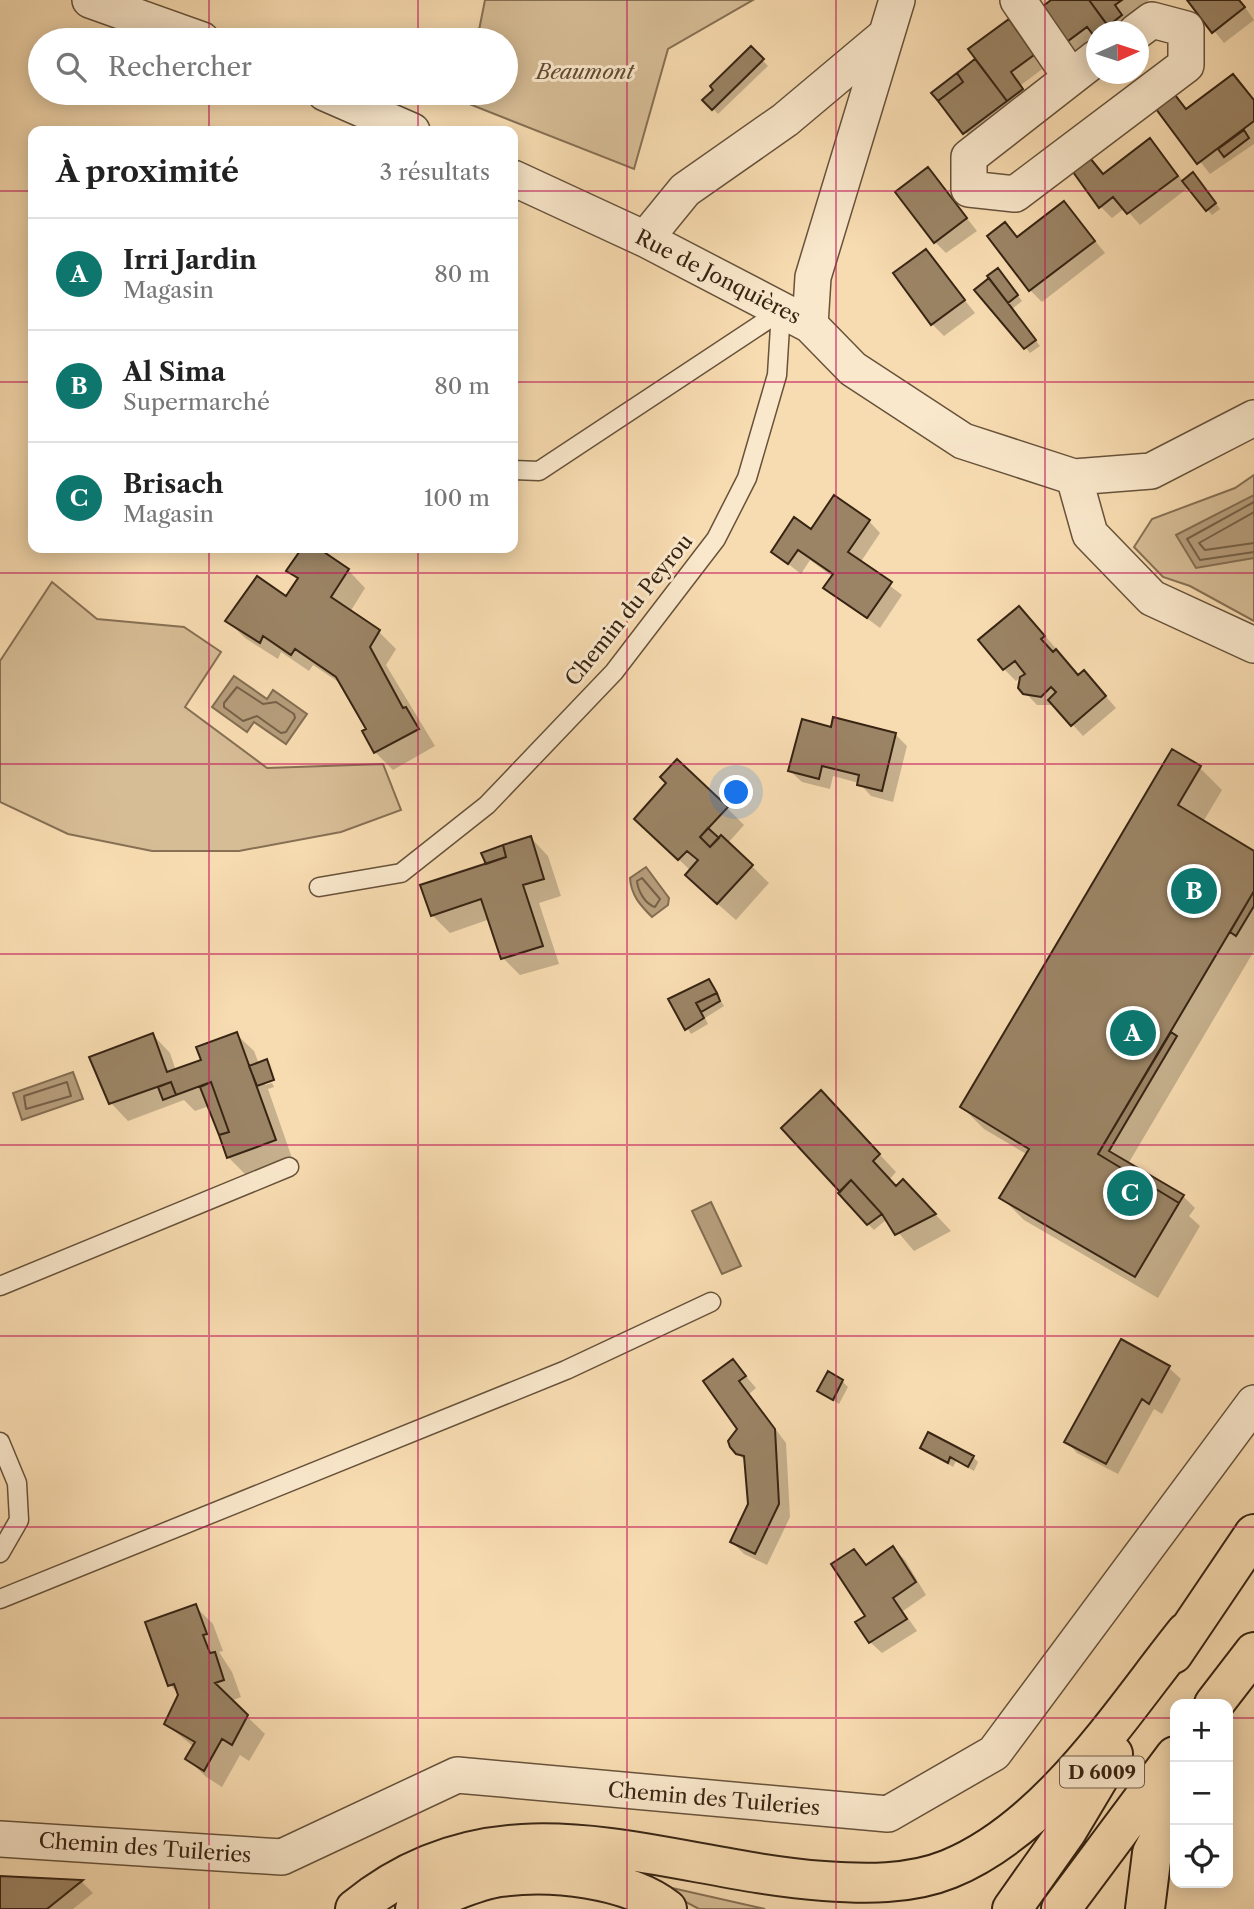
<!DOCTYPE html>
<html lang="fr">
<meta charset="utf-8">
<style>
:root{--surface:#fff;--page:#f2f2f2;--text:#222;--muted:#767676;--line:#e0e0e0;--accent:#0f766e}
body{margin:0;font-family:"Libre Caslon Text",serif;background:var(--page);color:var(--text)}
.controls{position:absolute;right:21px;bottom:21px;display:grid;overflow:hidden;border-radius:14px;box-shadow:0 4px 18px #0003}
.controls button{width:63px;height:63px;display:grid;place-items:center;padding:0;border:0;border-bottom:2px solid var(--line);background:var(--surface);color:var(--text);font:35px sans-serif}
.compass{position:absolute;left:1086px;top:21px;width:63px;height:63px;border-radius:50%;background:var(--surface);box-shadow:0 4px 18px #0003;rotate:87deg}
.you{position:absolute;left:737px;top:793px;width:24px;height:24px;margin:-18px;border:5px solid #fff;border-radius:50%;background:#1a73e8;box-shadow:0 0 0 10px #1a73e833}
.badge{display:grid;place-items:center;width:46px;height:46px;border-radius:50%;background:var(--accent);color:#fff;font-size:23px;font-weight:700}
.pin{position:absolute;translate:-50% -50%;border:4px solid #fff;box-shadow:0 2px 7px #0006}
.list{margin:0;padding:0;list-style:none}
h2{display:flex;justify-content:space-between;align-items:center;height:91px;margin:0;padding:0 28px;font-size:30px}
h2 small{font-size:23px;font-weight:400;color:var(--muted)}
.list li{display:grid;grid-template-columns:46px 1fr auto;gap:21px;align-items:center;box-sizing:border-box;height:112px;padding:0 28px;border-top:2px solid var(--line)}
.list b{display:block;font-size:26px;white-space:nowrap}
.list p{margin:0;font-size:23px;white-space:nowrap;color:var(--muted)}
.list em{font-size:23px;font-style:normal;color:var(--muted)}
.icon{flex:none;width:38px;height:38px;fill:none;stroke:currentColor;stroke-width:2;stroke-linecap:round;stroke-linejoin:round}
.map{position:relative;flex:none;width:1254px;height:1909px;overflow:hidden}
.search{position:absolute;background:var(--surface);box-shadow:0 4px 18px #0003;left:28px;top:28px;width:490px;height:77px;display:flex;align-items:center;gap:18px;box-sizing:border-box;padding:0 24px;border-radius:38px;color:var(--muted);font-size:26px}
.panel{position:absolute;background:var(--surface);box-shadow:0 4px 18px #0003;left:28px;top:126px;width:490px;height:427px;border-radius:14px}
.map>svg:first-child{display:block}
.green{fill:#d7bd96;stroke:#877054;stroke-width:2}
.water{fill:#b69d7b;stroke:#836d51;stroke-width:2}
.shadow{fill:#0003}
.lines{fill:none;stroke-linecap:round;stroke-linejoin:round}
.shore{stroke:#766047;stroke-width:2}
.building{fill:#9b8465;stroke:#372413;stroke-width:2}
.lane-casing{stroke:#67523a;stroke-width:21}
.street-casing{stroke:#67523a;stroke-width:38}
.primary-casing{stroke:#372413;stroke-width:42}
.lane{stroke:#fae8cc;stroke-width:18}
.street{stroke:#fae8cc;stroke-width:35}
.primary{stroke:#f8dcb1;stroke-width:38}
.grid{fill:none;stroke:#c2185b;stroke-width:2;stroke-opacity:0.55}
.labels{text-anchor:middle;stroke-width:6;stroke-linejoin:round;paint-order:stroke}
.shield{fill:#fae8cc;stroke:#725f4a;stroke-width:2}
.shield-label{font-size:19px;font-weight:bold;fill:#372413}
.park-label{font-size:21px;font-style:italic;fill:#5f4a34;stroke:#fae8cc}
.street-label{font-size:21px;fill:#372413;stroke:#fae8cc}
</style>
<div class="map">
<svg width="1254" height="1909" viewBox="0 0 1254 1909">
<rect width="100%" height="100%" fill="#f8dcb1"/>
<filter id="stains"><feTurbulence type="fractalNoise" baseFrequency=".00286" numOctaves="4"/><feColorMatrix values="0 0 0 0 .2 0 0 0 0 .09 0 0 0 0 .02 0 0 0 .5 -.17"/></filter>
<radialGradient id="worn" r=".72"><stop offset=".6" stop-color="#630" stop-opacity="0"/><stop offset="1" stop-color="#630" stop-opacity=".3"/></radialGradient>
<path class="green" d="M485,0H753L668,49L634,169L464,102L466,93H506V40H477Z
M1254,475V621L1190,586L1163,577L1134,547L1152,519L1235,488Z
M52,582L97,619L184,627L221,652L185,707L267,768L383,764L401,810L341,832L239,851H152L68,834L0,802V661Z
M650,1883L765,1909H699Z"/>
<path class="water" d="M1254,495V558L1196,568L1176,535Z
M234,676L267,699L273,690L307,714L286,744L254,722L247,732L212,707Z
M646,867L669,898L668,905L652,917C640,905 631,895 630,878Z
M73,1072L83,1099L22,1120L13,1093Z
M711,1202L741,1266L722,1274L692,1211Z"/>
<path class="shadow" d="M1054,0H1149L1126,17L1133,27L1127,32H1096V40L1076,55L1065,43Z
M1189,0H1240L1254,20L1224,43Z
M1009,21L1045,67L1021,85L1033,101L976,145L934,93L978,60Z
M751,48L768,66L718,114L705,100Z
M1233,76L1254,100V144L1210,174L1159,109L1175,97L1188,110Z
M1150,141L1184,182L1199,180L1220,209L1212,215L1189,187L1140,225L1125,208L1112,218L1100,206L1090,161L1104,175Z
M928,169L977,231L946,253L935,242Z
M1064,203L1105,253L1042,302L1030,290L1005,224L1019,238Z
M925,251L975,313L944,336L932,324Z
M1003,276L1022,301L1012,309L1040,346L1030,353L1010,328L1008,330L1003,325L976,291Z
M869,521L880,533L860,563L902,595L880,628L826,588L833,577L810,560L801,574L773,552L812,531Z
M304,548H315L348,570L365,588L350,612L379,632L396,649L386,665L435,746L393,770L375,752L364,731L368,729L343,685L313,665L309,671L281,652L278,659L245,638L228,621L287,598L298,581L289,571Z
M1031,619L1079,676L1095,684L1116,708L1083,736L1055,705H1037L1020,687L1022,675L1016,681L1004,669Z
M832,729L895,734L907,746L893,802L871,796L859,783L833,776L830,789L802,782L790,771Z
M1200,768L1222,790L1203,822L1254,853V951L1128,1164L1183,1196L1195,1208L1189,1216L1200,1226L1158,1298L1024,1220L1002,1198L1028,1155L984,1129L962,1107Z
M668,784L727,808L744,825L728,843L769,883L736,920L704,892L691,871L654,836Z
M531,838L548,856L561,896L539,903L559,964L520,975L503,958L490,919L450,933L432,915L489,865Z
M709,981L724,1006L705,1018L708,1024L691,1034L671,1000Z
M236,1034L254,1051L259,1064L267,1061L272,1067L276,1078L271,1065H267L265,1085L272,1083L274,1087L268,1089L292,1158L246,1175L228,1157L209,1106L195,1111L184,1100L128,1121L111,1103L153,1035L170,1053L176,1071L203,1061Z
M838,1110L896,1172L889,1180L897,1188L920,1198L951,1231L914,1251L887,1219L874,1230L868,1224L841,1193Z
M1122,1341L1169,1368L1181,1379L1162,1414L1154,1409L1118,1474L1077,1453L1066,1441Z
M733,1361L756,1388L749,1394L786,1443L790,1517L767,1565L744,1554L732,1542L750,1505L747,1462L737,1453L739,1428Z
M842,1381L848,1387L839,1404L819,1391Z
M922,1448L973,1457L978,1462L974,1471L956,1461L953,1467Z
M893,1548L905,1560L926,1595L903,1611L917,1631L882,1653L870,1642L854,1551L867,1565Z
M195,1606L213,1624L223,1651L219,1652L232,1672L241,1697L231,1701L265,1734L249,1761L240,1755L222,1787L205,1776L187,1758L194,1747L166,1724L180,1695L170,1685Z
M0,1878L82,1882L93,1893L73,1909H0Z"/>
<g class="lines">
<path class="shore" d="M1254,502L1187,539L1200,560L1254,552
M1254,512L1199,543L1205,550L1254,543
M237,687L263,704L276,702L294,714L295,718L286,732L281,733L257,716L243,721L224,707V703Z
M642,878L660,899L655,907C645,904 638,891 637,881Z
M67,1082L71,1096L26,1109L24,1096Z"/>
</g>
<path class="building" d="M1051,0H1089L1108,26L1096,32L1094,36L1087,27L1064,44L1038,10Z
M1089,0H1122L1115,5L1122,15L1108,26Z
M1187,0H1239L1245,7L1212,33Z
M1009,19L1034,55L1011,72L1023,89L1007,101L968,49Z
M751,46L764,59L712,110L702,100L713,90L710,86Z
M975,59L1007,101L963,134L938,101L963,82L957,73Z
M957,73L963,82L938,101L931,93Z
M1233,74L1254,100V121L1197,164L1156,109L1175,95L1186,109Z
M1244,130L1249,138L1224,157L1218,149Z
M1150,138L1178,176L1127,214L1113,197L1099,208L1073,172L1090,158L1103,174Z
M928,167L967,218L934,243L895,192Z
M1193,172L1216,203L1206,211L1182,181Z
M1064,201L1095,241L1029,291L987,236L1005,222L1017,237Z
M926,249L965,300L931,325L893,273Z
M998,268L1018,295L1008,303L987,276Z
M989,278L1036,340L1024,349L974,290Z
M834,495L870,520L848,552L892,582L867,618L823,588L833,574L798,550L788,564L771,552L794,517L811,529Z
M302,548H318L349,569L331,597L380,630L370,647L403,708L406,707L419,729L374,753L362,731L366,729L336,677L295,649L291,655L263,636L260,643L225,621L257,576L286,596L298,578L286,571Z
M1019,606L1045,636L1041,639L1053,652L1056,649L1078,675L1084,670L1106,696L1071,726L1048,700L1056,692L1051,687L1041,697L1023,694L1018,688L1020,677L1025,674L1015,661L1003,670L978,640Z
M833,717L896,733L882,791L857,785L859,775L822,766L819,779L788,771L802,719L831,727Z
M1172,749L1201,766L1178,805L1254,851V891L1098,1154L1179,1203L1135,1277L999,1198L1029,1149L960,1107Z
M677,759L728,807L700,837L710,847L721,835L753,865L717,904L685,875L698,860L687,851L678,860L634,819L666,783L660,777Z
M708,828L719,838L710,847L700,837Z
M531,836L544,879L523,885L543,946L501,959L481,899L431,916L420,885L506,857L503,845Z
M503,845L506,857L486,864L481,853Z
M1254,891V906L1236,936L1230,932Z
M709,979L717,993L696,1003L704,1018L685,1030L668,999Z
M717,993L720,1001L701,1012L696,1003Z
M237,1032L276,1140L227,1158L219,1135L229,1132L211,1082L176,1095L171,1082L109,1104L89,1057L153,1033L167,1072L201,1060L196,1047Z
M1171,1032L1177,1036L1109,1151L1184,1195L1179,1203L1098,1154Z
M267,1059L274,1080L257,1086L249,1066Z
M171,1082L176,1095L163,1100L158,1087Z
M211,1082L229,1132L219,1135L200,1087Z
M821,1090L880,1154L873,1161L896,1186L903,1179L936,1214L895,1235L882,1214L851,1180L840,1192L781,1128Z
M851,1180L882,1214L867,1225L838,1193Z
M1121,1339L1170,1366L1149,1404L1142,1399L1106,1464L1064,1442Z
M733,1359L746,1376L739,1381L775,1429L779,1504L755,1554L730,1542L748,1504L744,1456L736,1454L730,1447L728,1441L737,1429L703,1381Z
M828,1371L843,1380L833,1400L817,1391Z
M928,1432L974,1456L968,1467L950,1457L948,1463L920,1448Z
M893,1546L916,1582L893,1598L907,1619L869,1643L855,1622L865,1616L831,1564L854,1549L866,1565Z
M196,1604L207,1634L203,1635L210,1653L215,1652L224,1680L215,1683L248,1715L232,1745L222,1739L204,1771L185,1759L195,1742L164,1724L178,1695L174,1684L168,1686L145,1622Z
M0,1876L83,1880L47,1909H0Z"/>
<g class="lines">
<g class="lane-casing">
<path id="lane" d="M513,470L539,471L781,311
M319,887L401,873L487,805L614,672L716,539L747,478L777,375L781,311
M0,1286L289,1167
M0,1442L17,1483L19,1520L0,1553
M0,1599L566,1370L711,1302"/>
</g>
<g class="street-casing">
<path id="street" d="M90,0L202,40
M1018,0L1070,76
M1096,58L969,157V189L1015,194L1186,65V29L1152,20L1136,32
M325,93L412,131
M513,178L645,239L810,325L853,369L963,441L1074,477L1151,471L1254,418
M645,239L685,190L785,120L885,36
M810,325L813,277L897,0
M1074,477L1090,534L1152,598L1254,645
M0,1839L282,1857L457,1775L888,1814L994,1753L1254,1403"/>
</g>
<g class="primary-casing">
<path id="primary" d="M1173,1654L1254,1534
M1214,1704L1254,1652
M355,1909C502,1788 660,1869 824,1881C864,1884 910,1885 949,1869C1049,1828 1121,1713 1186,1632
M415,1909L425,1902C449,1894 476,1880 501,1877C551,1870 627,1878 667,1909
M1012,1909L1067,1831L1113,1754
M1061,1909L1175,1756
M1145,1909L1152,1853L1175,1809"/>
</g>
<use href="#lane" class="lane"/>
<use href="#street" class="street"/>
<use href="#primary" class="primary"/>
</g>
<path class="grid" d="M209,0V40M418,0V40M627,0V1909M836,0V1909M1045,0V1909M209,93V131M418,93V131M0,191H33M513,191H1254M0,382H33M513,382H1254M209,548V1909M418,548V1909M0,573H1254M0,764H1254M0,954H1254M0,1145H1254M0,1336H1254M0,1527H1254M0,1718H1175M1228,1718H1254"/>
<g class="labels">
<rect class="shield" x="1060" y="1756.5" width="84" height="31" rx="5"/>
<g class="shield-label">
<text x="1102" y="1779">D 6009</text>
</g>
<g class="park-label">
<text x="585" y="79">Beaumont</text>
</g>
<g class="street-label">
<text transform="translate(718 277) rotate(27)" y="7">Rue de Jonquières</text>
<text transform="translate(629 610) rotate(-51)" y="7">Chemin du Peyrou</text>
<text transform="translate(714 1799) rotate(5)" y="7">Chemin des Tuileries</text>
<text transform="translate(145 1848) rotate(4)" y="7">Chemin des Tuileries</text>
</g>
</g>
<rect width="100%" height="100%" filter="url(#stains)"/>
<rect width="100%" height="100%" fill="url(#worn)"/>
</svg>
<div class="controls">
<button>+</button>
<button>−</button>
<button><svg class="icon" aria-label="locate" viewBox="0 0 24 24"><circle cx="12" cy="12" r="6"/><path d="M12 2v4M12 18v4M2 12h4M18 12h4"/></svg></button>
</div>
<svg class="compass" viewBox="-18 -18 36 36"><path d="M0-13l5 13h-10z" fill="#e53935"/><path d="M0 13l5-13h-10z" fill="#767676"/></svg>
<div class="you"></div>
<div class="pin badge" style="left:1133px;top:1033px">A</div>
<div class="pin badge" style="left:1194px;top:891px">B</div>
<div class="pin badge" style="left:1130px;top:1193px">C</div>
<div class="search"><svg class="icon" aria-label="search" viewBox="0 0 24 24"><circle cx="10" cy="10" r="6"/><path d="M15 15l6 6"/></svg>Rechercher</div>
<section class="panel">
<h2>À proximité<small>3 résultats</small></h2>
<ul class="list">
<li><span class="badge">A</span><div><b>Irri Jardin</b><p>Magasin</p></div><em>80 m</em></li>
<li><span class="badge">B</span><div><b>Al Sima</b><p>Supermarché</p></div><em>80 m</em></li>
<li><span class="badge">C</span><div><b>Brisach</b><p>Magasin</p></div><em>100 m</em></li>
</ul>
</section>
</div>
